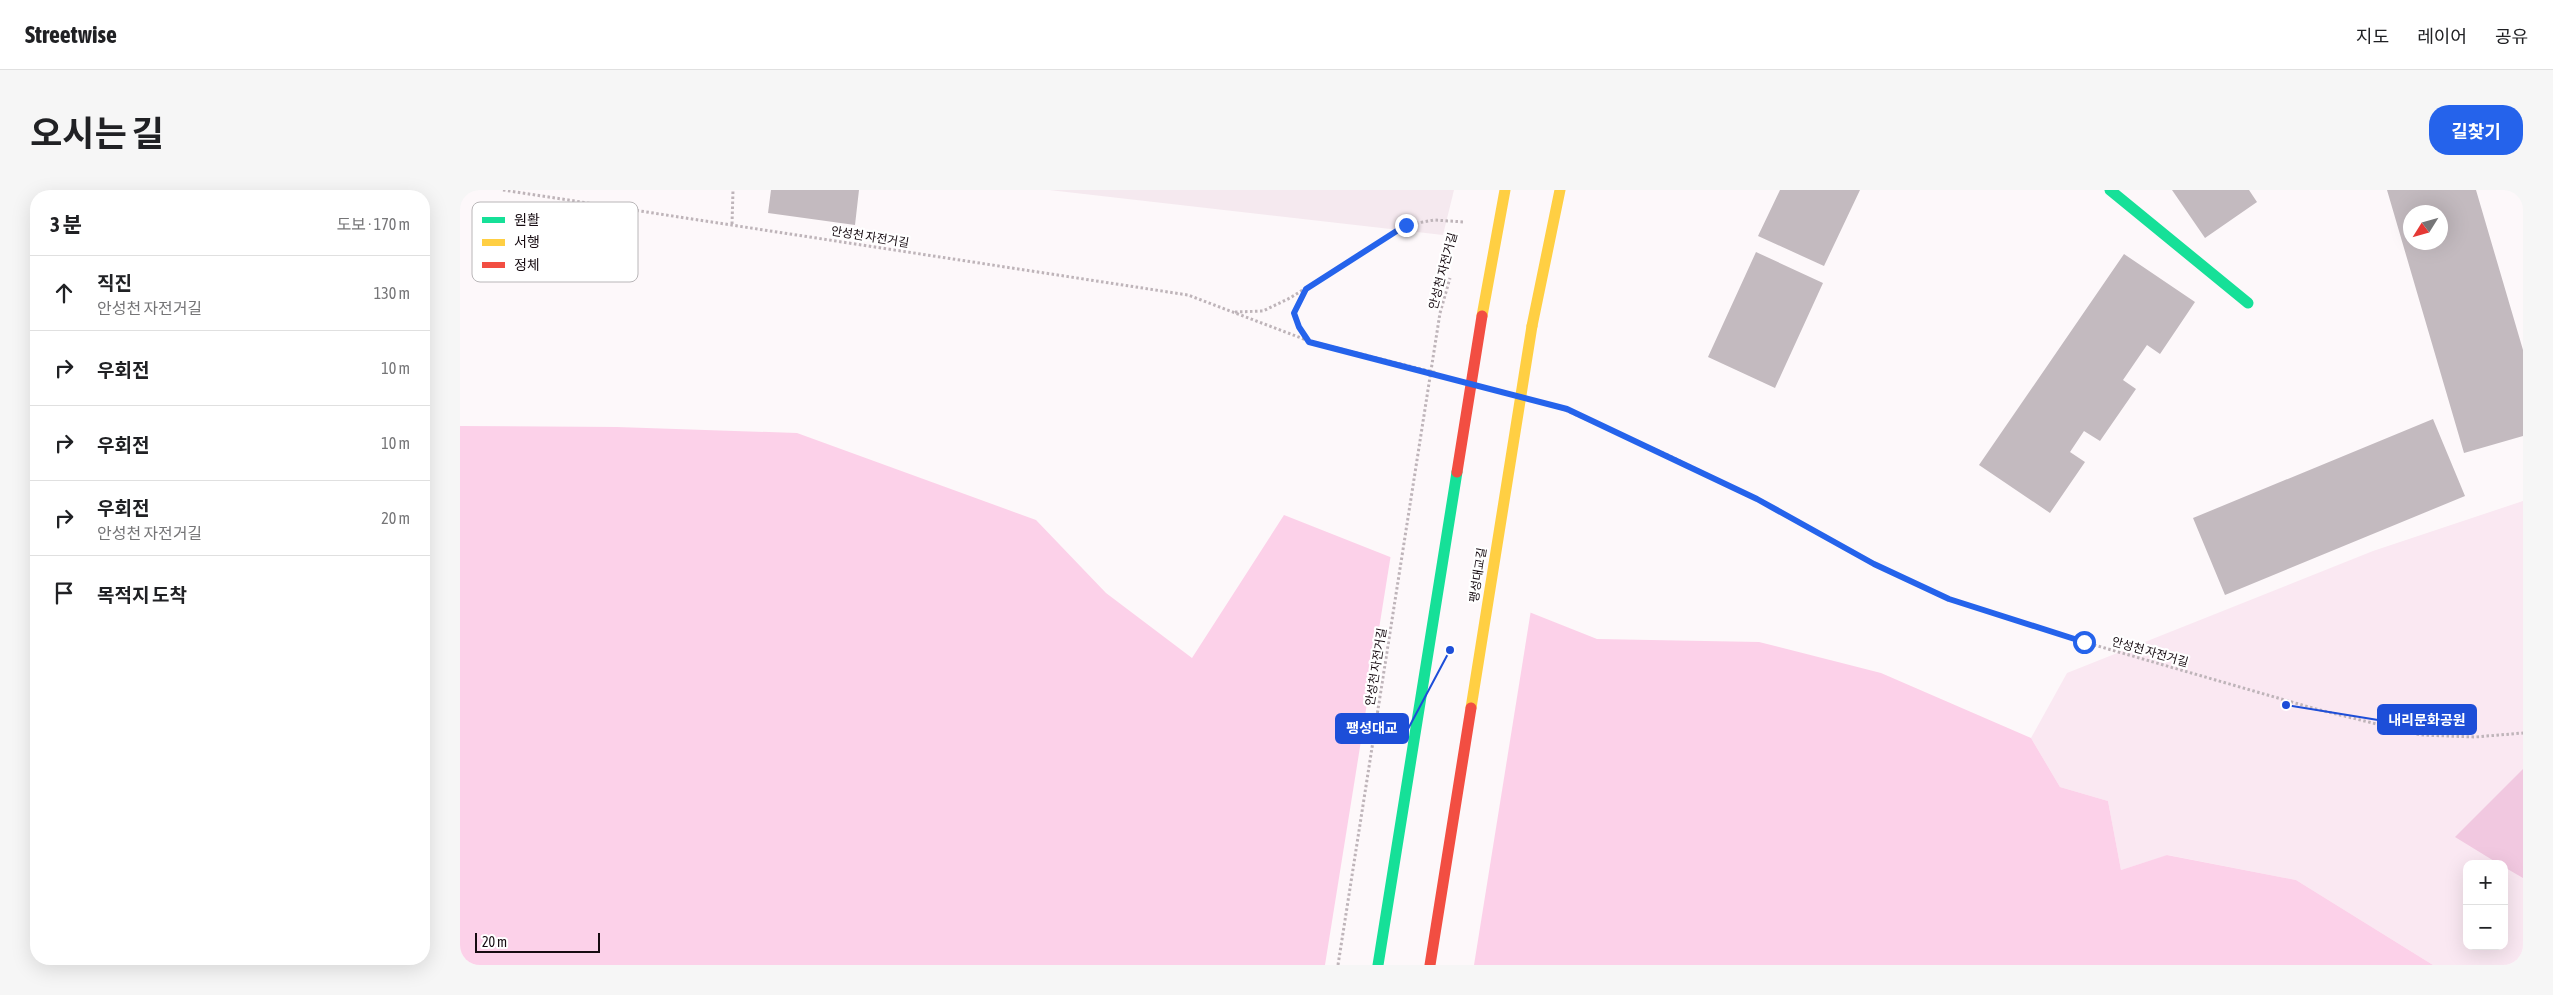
<!DOCTYPE html>
<html lang="ko">
<meta charset="utf-8">
<style>
:root{--surface:#fff;--page:#f6f6f6;--text:#202124;--muted:#757577;--line:#e0e0e0;--accent:#2563eb}
body{margin:0;font-family:"Asap Condensed","Noto Sans KR",sans-serif;background:var(--page);color:var(--text)}
.controls{position:absolute;right:15px;bottom:15px;display:grid;overflow:hidden;border-radius:10px;box-shadow:0 5px 20px #0002}
.controls button{width:45px;height:45px;display:grid;place-items:center;padding:0;border:0;border-bottom:1px solid var(--line);background:var(--surface);color:var(--text);font:25px sans-serif}
.compass{position:absolute;left:1943px;top:15px;width:45px;height:45px;border-radius:50%;background:var(--surface);box-shadow:0 5px 20px #0002;rotate:233deg}
.scale{position:absolute;left:15px;bottom:12px;width:125px;box-sizing:border-box;padding-left:5px;border:2px solid #160b11;border-top:0;font-size:14px;line-height:18px;white-space:nowrap;color:#160b11;-webkit-text-stroke:4px #fff;paint-order:stroke}
.stop{position:absolute;width:15px;height:15px;margin:-11px;border:4px solid #2563eb;border-radius:50%;background:#fff}
.stop.end{background:#2563eb;border-color:#fff;box-shadow:0 1px 5px #0008}
.list{margin:0;padding:0;list-style:none}
h2{display:flex;justify-content:space-between;align-items:center;height:65px;margin:0;padding:0 20px;font-size:21px}
h2 small{font-size:16px;font-weight:400;color:var(--muted)}
.list li{display:grid;grid-template-columns:32px 1fr auto;gap:15px;align-items:center;box-sizing:border-box;height:75px;padding:0 20px;border-top:1px solid var(--line)}
.list b{display:block;font-size:19px;white-space:nowrap}
.list p{margin:0;font-size:16px;white-space:nowrap;color:var(--muted)}
.list em{font-size:16px;font-style:normal;color:var(--muted)}
.icon{flex:none;width:28px;height:28px;fill:none;stroke:currentColor;stroke-width:2;stroke-linecap:round;stroke-linejoin:round}
.map{position:relative;flex:none;width:2063px;height:775px;overflow:hidden;border-radius:20px}
header{display:flex;align-items:center;gap:30px;box-sizing:border-box;height:70px;padding:0 25px;background:var(--surface);border-bottom:1px solid var(--line)}
header strong{font-size:24px}
nav{display:flex;gap:28px;margin-inline-start:auto;font-size:18px}
.intro{display:flex;align-items:center;justify-content:space-between;box-sizing:border-box;height:120px;padding:0 30px}
h1{margin:0;font-size:35px}
.button{padding:12px 22px;border-radius:20px;background:var(--accent);color:#fff;font-size:18px;font-weight:700}
main{display:flex;gap:30px;padding:0 30px}
aside{flex:1;background:var(--surface);border-radius:20px;box-shadow:0 5px 20px #0002}
.map>svg:first-child{display:block}
.built{fill:#f5e9ef}
.green{fill:#fae8f2;fill-rule:evenodd}
.forest{fill:#f1c8e0}
.water{fill:#fcd1e9}
.pier{fill:#fdf8fa}
.building{fill:#c3babf;fill-rule:evenodd}
.lines{fill:none;stroke-linecap:round;stroke-linejoin:round}
.path{stroke:#beb4b9;stroke-width:3;stroke-dasharray:2.5 2.5;stroke-linecap:butt}
.fast{stroke:#16e098;stroke-width:11}
.slow{stroke:#ffcf43;stroke-width:11}
.path-bridge{stroke:#beb4b9;stroke-width:3;stroke-dasharray:2.5 2.5;stroke-linecap:butt}
.fast-bridge{stroke:#16e098;stroke-width:11}
.slow-bridge{stroke:#ffcf43;stroke-width:11}
.jam-bridge{stroke:#f24e42;stroke-width:11}
.route{stroke:#2563eb;stroke-width:6}
.labels{text-anchor:middle;stroke-width:4.5;stroke-linejoin:round;paint-order:stroke}
.street-label{font-size:12px;fill:#160b11;stroke:#fff}
.key{fill:#fff;stroke:#b9b6b8;stroke-width:1}
.key-label{font-size:14px;fill:#160b11}
.leader{fill:none;stroke:#1d4ed8;stroke-width:2}
.callout-dot{fill:#1d4ed8;stroke:#fff;stroke-width:2}
.callout{fill:#1d4ed8;stroke:#1d4ed8;stroke-width:2}
.callout-label{font-size:14px;text-anchor:middle;font-weight:bold;fill:#fff}
</style>
<header>
<strong>Streetwise</strong>
<nav><a>지도</a><a>레이어</a><a>공유</a></nav>
</header>
<div class="intro"><h1>오시는 길</h1><a class="button">길찾기</a></div>
<main>
<aside>
<h2>3 분<small>도보 · 170 m</small></h2>
<ul class="list">
<li><svg class="icon" aria-label="ahead" viewBox="0 0 24 24"><path d="M12 20V5M6 11l6-6 6 6"/></svg><div><b>직진</b><p>안성천 자전거길</p></div><em>130 m</em></li>
<li><svg class="icon" aria-label="right" viewBox="0 0 24 24"><path d="M7 20v-9h11M14 6l5 5-5 5"/></svg><div><b>우회전</b></div><em>10 m</em></li>
<li><svg class="icon" aria-label="right" viewBox="0 0 24 24"><path d="M7 20v-9h11M14 6l5 5-5 5"/></svg><div><b>우회전</b></div><em>10 m</em></li>
<li><svg class="icon" aria-label="right" viewBox="0 0 24 24"><path d="M7 20v-9h11M14 6l5 5-5 5"/></svg><div><b>우회전</b><p>안성천 자전거길</p></div><em>20 m</em></li>
<li><svg class="icon" aria-label="arrive" viewBox="0 0 24 24"><path d="M6 21V4h12l-3 4 3 4H6"/></svg><div><b>목적지 도착</b></div></li>
</ul>
</aside>
<div class="map">
<svg width="2063" height="775" viewBox="0 0 2063 775">
<rect width="100%" height="100%" fill="#fdf8fa"/>
<path class="built" d="M589,0H994L983,45Z"/>
<path class="green" d="M2063,311V775H1973L1836,690L1708,665L1661,680L1648,611L1600,597L1571,548L1607,483L1913,361ZM2007,674H2044V756H2007Z"/>
<path class="forest" d="M2063,579V688L2044,677V674H2039L1995,647Z"/>
<path class="water" d="M0,236L157,237L337,243L576,330L646,403L732,468L824,325L1137,449L1299,452L1421,483L1571,548L1600,597L1648,611L1661,680L1707,665L1836,690L1973,775H0Z"/>
<path class="pier" d="M931,364L1071,420L1014,775H865Z"/>
<path class="building" d="M311,0H399L395,35L308,23Z
M1320,0H1400L1364,76L1298,46Z
M1712,0H1789L1797,12L1745,48Z
M1927,0H2016L2063,160V246L2004,263ZM1950,22H1980V52H1950Z
M1296,62L1363,93L1315,198L1248,167Z
M1664,64L1735,112L1700,164L1687,155L1663,190L1676,199L1640,251L1624,241L1610,262L1625,272L1590,323L1519,275Z
M1973,229L2005,306L1765,405L1733,328Z"/>
<g class="lines">
<path class="path" d="M43,0L728,105L849,151L977,183
M272,34L273,0
M846,99L834,123L839,137L848,151
M775,122L803,121L830,108L946,35L974,30L1004,32
M980,123L990,88
M1096,216L1210,266L1297,309L1415,374L1489,409L1624,452L1856,519L1961,545L2015,547L2063,543"/>
<path class="fast" d="M1650,0L1788,113"/>
<path class="slow" d="M1022,126L1045,0
M1072,136L1100,0"/>
<path class="path-bridge" d="M878,775L980,123"/>
<path class="fast-bridge" d="M918,775L997,282"/>
<path class="slow-bridge" d="M1011,518L1072,136"/>
<path class="jam-bridge" d="M997,282L1022,126
M970,775L1011,518"/>
</g>
<g class="lines">
<path class="route" d="M946,35L846,99L834,123L839,137L849,152L1107,219L1297,309L1414,374L1489,409L1624,452"/>
</g>
<g class="labels">
<g class="street-label">
<text transform="translate(410 47) rotate(9)" y="4">안성천 자전거길</text>
<text transform="translate(983 81) rotate(-75)" y="4">안성천 자전거길</text>
<text transform="translate(1018 385) rotate(-81)" y="4">팽성대교길</text>
<text transform="translate(1690 462) rotate(16)" y="4">안성천 자전거길</text>
<text transform="translate(916 477) rotate(-81)" y="4">안성천 자전거길</text>
</g>
</g>
<rect x="12" y="12" width="166" height="80" rx="8" class="key"/>
<rect x="22" y="27" width="23" height="6" fill="#16e098"/>
<rect x="22" y="49" width="23" height="7" fill="#ffcf43"/>
<rect x="22" y="72" width="23" height="6" fill="#f24e42"/>
<g class="key-label">
<text x="54" y="35">원활</text>
<text x="54" y="57">서행</text>
<text x="54" y="80">정체</text>
</g>
<path class="leader" d="M1826 515L1918 530M990 460L948 539"/>
<g class="callout-dot">
<circle cx="1826" cy="515" r="5"/>
<circle cx="990" cy="460" r="5"/>
</g>
<g class="callout">
<rect x="1918" y="515" width="98" height="29" rx="5"/>
<rect x="876" y="524" width="72" height="29" rx="5"/>
</g>
<g class="callout-label">
<text x="1967" y="535">내리문화공원</text>
<text x="912" y="543">팽성대교</text>
</g>
</svg>
<div class="controls">
<button>+</button>
<button>−</button>
</div>
<svg class="compass" viewBox="-18 -18 36 36"><path d="M0-13l5 13h-10z" fill="#e53935"/><path d="M0 13l5-13h-10z" fill="#757577"/></svg>
<div class="scale">20 m</div>
<div class="stop" style="left:1624px;top:452px"></div>
<div class="stop end" style="left:946px;top:35px"></div>
</div>
</main>
